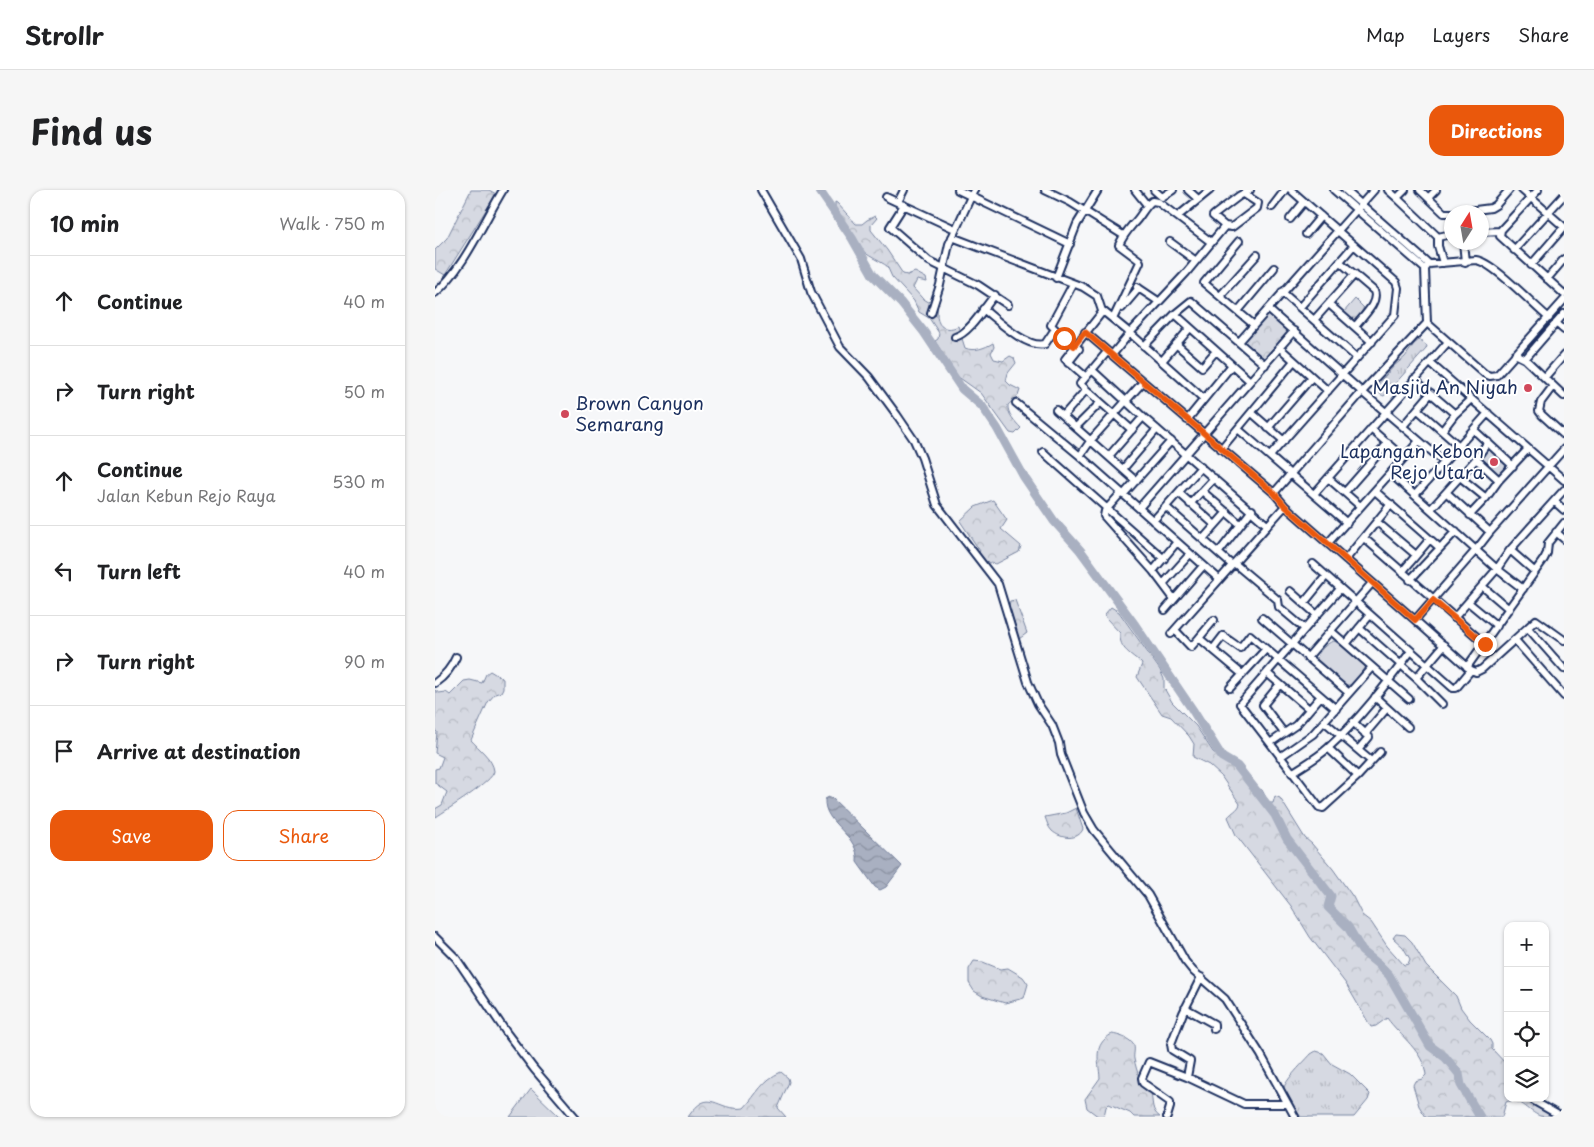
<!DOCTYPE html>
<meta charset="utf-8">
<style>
:root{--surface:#fff;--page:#f6f6f6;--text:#202124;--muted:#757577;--line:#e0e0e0;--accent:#ea580c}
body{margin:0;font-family:"Playpen Sans",sans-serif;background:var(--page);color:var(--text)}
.controls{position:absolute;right:15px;bottom:15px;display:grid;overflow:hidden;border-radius:10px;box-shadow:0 1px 4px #0004}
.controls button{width:45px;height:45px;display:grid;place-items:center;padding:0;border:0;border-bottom:1px solid var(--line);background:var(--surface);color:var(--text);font:25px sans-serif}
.compass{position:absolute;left:1009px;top:15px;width:45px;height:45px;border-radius:50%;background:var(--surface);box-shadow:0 1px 4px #0004;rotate:11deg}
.stop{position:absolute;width:15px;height:15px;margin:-11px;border:4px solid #ea580c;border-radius:50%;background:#fff}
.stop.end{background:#ea580c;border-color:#fff;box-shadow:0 1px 5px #0008}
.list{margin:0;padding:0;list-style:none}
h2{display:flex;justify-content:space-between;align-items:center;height:65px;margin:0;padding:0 20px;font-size:21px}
h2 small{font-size:16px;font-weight:400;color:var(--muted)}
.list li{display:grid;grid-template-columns:32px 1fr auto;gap:15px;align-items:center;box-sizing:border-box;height:90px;padding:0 20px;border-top:1px solid var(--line)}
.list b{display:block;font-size:19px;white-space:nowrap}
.list p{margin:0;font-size:16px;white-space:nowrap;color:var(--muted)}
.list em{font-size:16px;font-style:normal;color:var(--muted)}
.actions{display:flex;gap:10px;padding:15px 20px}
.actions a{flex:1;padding:11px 0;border:1px solid var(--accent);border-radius:15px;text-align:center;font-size:18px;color:var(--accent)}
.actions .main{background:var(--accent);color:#fff}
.icon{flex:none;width:28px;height:28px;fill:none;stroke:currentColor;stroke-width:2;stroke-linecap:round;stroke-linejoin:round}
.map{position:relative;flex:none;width:1129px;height:927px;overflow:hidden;border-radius:15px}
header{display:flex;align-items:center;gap:30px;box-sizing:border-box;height:70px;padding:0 25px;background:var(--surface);border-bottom:1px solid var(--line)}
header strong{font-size:24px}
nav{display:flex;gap:28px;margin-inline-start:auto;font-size:18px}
.intro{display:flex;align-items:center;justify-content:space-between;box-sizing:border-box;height:120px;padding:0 30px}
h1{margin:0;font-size:35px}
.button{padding:12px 22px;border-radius:15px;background:var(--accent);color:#fff;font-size:18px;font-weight:700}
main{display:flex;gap:30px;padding:0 30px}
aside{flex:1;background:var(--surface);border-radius:15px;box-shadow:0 1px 4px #0004}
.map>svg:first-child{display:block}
.grass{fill:url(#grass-tufts);stroke:#7884a0}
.forest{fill:url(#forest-crowns);stroke:#7884a0}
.pitch{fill:#d6d9e2;stroke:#7884a0}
.water{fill:url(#water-waves);stroke:#707c99}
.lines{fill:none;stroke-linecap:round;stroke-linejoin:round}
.river{stroke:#a9b0c1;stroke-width:9}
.minor-casing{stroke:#1b2f5e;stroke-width:10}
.minor{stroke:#fff;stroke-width:6}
.route{stroke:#ea580c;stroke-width:6}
.poi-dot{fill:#d1495b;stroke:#fff;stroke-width:2}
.labels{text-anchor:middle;stroke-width:4;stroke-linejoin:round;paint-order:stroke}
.poi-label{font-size:18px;fill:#1b2f5e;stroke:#fff;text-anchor:end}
</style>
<header>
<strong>Strollr</strong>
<nav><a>Map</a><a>Layers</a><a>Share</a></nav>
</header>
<div class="intro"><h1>Find us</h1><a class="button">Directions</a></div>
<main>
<aside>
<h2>10 min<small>Walk · 750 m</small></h2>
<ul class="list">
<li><svg class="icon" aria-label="ahead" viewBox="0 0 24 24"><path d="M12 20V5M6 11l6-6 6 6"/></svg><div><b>Continue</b></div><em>40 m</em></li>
<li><svg class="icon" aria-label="right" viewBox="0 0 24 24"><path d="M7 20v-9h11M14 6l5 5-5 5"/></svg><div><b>Turn right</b></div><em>50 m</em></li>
<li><svg class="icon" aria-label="ahead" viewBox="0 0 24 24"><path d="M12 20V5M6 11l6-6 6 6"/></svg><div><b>Continue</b><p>Jalan Kebun Rejo Raya</p></div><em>530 m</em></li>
<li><svg class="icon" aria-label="left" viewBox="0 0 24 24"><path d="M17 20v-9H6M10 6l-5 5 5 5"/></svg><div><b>Turn left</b></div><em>40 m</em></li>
<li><svg class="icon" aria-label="right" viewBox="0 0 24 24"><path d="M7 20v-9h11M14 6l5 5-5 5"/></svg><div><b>Turn right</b></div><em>90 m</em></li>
<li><svg class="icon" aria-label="arrive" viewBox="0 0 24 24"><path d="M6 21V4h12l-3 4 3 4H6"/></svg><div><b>Arrive at destination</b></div></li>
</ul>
<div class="actions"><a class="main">Save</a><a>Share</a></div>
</aside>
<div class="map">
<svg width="1129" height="927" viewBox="0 0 1129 927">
<defs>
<pattern id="grass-tufts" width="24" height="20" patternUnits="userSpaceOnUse" patternTransform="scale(1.25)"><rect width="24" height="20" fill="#d6d9e2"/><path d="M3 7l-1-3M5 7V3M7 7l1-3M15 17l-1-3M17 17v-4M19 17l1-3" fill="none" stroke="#b7bbc4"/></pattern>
<pattern id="forest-crowns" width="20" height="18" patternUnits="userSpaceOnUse" patternTransform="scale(1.25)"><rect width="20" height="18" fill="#d6d9e2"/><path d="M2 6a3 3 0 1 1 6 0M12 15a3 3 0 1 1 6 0" fill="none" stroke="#b7bbc4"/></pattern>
<pattern id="water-waves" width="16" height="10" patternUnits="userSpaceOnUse" patternTransform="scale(1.25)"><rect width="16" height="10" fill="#a9b0c1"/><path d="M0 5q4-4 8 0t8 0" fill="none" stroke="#8990a0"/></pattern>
</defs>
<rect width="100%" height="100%" fill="#f6f7f9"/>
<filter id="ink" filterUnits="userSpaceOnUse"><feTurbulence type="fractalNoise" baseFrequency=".02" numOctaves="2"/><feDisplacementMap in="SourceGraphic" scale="10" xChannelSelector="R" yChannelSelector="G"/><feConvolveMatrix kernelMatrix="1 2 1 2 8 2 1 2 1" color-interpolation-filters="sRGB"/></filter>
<g filter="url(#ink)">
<path class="grass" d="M984,150L992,156L991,159L949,206C945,205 941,201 941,196L960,175L970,167L979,154Z
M881,861L888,863L897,874L915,884L935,904L933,910L919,927H866C861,920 850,908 849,899C848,892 871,870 876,864Z"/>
<path class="forest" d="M36,0H54L61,4L10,85L0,79V60L12,48Z
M400,12L402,13L421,34H427L432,30L440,26L442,28L436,35V40L452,60L468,84L472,85L480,82L491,88L492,92L482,90L478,98L487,108L502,117C503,121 501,125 503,130C505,140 516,140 523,136L530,158C539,162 550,158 558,153L559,157L556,163L559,169L568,171L575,166L579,168L581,173L573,183L571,191L575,195L585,200L583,206L573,215C572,223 580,232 586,238L580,244L575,243L546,203L522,186L500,151L503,149L504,143L494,128L484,122L479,111L457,87L452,76C439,67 423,64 419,45L400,20Z
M920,109L929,118L920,131L908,123Z
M832,121L854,141L828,169L806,150Z
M558,310L572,330L566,339L586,356L584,362L561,374L550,372L543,363L545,361L525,331L540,317Z
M580,410L592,443L584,449L574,416L575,411Z
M676,417L684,422L725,480L729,489V498L737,512L761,536L778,562L795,574L814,594L827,600L834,613H838L840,606L845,608L870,648L877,654L898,679L918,707L927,725L936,732L952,756L969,775L973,774L975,769L968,757L958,748L961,744L970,745L977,752L991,776L1021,806L1026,818L1035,830L1055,850L1057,854V859L1073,876V908H1094L1100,916L1117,925V927C1113,927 1109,927 1105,926C1092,921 1086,907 1071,912L1067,927H991L984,916L978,895L980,891L987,889L991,885C989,862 965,846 952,828L941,836L936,837L911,794L875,747L856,716L801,645L793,627C797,622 803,620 805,614L786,586L774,575L758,567L759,554L754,546L736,527L727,524L702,487L707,474C696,463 684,460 685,443L671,428L670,424Z
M55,481L68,489V498L66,502L60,504L53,512L36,550C43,558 58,569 59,581C59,591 11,620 1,627L0,619L7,615L12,602L0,593V579L4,578L8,567L0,563L2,542L0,540V500L4,503L11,502L15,505L29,491L35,490L47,493L51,484Z
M641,618L648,639C643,651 626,649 617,641C613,637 612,632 610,627L631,623Z
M539,771L548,772L565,779L573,778L588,787L593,794L589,808L570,813L547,806L539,801L534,793V779Z
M677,844C683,845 694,848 698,854C701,858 698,864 699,869C702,882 705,891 712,902L716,903C718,912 716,921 725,927H699L695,923L674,914L671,917L669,926L664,927L652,918L650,909L665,888C664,871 657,855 677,844Z
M346,882L353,888L354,892L343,918L351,927H253C275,895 281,922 309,918C322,904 327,890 346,882Z"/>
<path class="pitch" d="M1054,258L1074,275L1063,287L1043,270Z
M898,451L902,452L930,476L922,490L917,495H910L882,469C883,461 891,454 898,451Z
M96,899L125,927H75Z"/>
<path class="water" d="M394,607H396L467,676L451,697L445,700L440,697L422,672C425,644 388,635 390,609Z"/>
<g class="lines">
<path class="river" d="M384,0L417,48L438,85L466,113L489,142L527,199L547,216L562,238L589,287L619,331L645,360L700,435L757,519L787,567L802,576L840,625L852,649L896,706L893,717L913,737L927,761L943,774L954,785L995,856L1010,867L1024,884L1026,895L1045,927"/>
<g class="minor-casing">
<path id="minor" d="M326,0L366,69L376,102L405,157L434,187L462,225L479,250L487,268L502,315L563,394L593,492L603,514L617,535L624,553L626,565L649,623L659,640L713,705L750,771L758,781L790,809L826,865L860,927
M523,0L635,54
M610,0L635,12L688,45
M700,0L712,15
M719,0L727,7L738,0
M753,0L763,9
M899,0L990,79
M910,0L994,74
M953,0L962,8
M970,0L962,8L1003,47V56L1008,73
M985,0L1009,23H1016
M1087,0L1129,37
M1103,0L1066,40L1065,46L1129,104
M451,7L520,39
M993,8L1001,0
M463,12L469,0
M469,15L455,37L494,71L543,95L573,115
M837,17L850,0
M1025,22L1056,18L1061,15L1074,0
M743,26L775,0
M855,29L869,12
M790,36L778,26L779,25L804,6L815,0
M1046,42L1065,41
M871,44L886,26
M517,47L648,97L662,106L667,121
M1003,47L1016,44
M804,51L769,93L819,135
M735,52L761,71
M1028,52L1030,72
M1079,60L1129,5
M905,72L939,101C944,113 927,127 920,137
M1096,75L1129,37
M990,79L992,133L1050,184L1055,186L1062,185L1129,110
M990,79L994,74L1041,70C1058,72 1098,115 1114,128
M621,88L642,34L663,0
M1112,89L1129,69
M702,97L723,111
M847,102L922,168
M0,103C28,80 49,31 68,0
M785,106L822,65
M894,114L937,152
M865,117L919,55
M687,118L704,98
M548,119C562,130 592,159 610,154L620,139
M833,119L927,202L1008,271
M803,121L839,78
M496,123L505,95L514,54L539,0
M740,124L815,191
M678,129L705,72L704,70L684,55C688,46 692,41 698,34C706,27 709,17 717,11L723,12L776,52
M879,130L920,84
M1121,133L1129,140
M650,142L839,303L850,316L980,430L1036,480L1041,482L1047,479L1101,430L1129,450
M520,147C535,143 550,116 560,105
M804,152L939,0
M741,154L767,177L781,161
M709,156L740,124L756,111L830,175
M845,158L893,201
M672,162L645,194L697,240
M1080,164L1090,169L1129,206
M677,165L695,143L751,83L790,36L797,37L822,18L823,13L809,4
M1090,169L1129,124
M727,171L755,138
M633,173L644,159L629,148L616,135L638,94
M995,173L1129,290
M657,180L708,227L832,335
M651,187L630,169L668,121L695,143L769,209
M1110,187L1129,165
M979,189L1020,224
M1118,196L1106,212L1104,221L1107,225L1129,245
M581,213L645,266L784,389
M621,220L701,291
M983,220L1024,256
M817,223L849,251
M628,226L651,200
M752,230L797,175
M968,236L996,203
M641,237L665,213
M833,238L877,187
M803,239L912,333
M936,239L969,268
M1039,240L1078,276
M1007,241L1020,224L1036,209
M786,259L859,171
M608,262L729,369
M645,266L656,250L708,192
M674,266L708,227
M835,266L960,125L963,98L961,92L856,0
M1041,269L1064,290
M688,279L722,239
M956,284L1062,379L1088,399
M1025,287L1051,308
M893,288L925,316
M1129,300L1119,311L1129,320
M767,301L805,334
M940,301L1005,358
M910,302L953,253
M686,303L670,321L669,326L718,381
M744,303L780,335
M839,303L927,202L992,133
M1012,303L1055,342
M879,304L1013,152
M688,305L736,251
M980,305L1053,223
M755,314L779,288
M731,317L797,375
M704,318L859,141
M996,319L1041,269L1053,252
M1035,325L1051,308L1064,290L1093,259
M718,331L766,277
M942,332L981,365
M1121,342L1129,349
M929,348L1050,454
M768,349L792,322
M893,353L984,251
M1075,360L1099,381
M784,362L817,320
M911,369L956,314
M799,373L843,410L844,417L870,439
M878,374L1018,498H1021L1036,480
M967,382L995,349
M975,390L1021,341
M728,394L755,364
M1047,396L1074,419
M739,409L718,381L742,352
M1033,412L1062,436
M869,413L891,386
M730,420L768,376
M882,425L905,399
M827,428L914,503
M1019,428L1062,379L1075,360L1119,311
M779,430L764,448L807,484
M980,430L1041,360L1055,342L1129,259
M924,438L981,488L1007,514
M1093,438L1129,479
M740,440L756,457L764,448
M896,441L974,509
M736,444L850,316
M1080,450L1129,506
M911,454L935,425
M778,459L788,446L805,458L815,445L901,519
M872,468L937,393
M1032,477L1109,369L1112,363L1113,353L1129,333
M832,483L874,519
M981,488L1009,455
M0,493C10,486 16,479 21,467
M845,494L828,515L849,543
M795,498L831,459
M886,506L861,535L835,553L884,617L888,618L923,586L945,562
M940,507L973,537
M890,532L923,560
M918,532L934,547L923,560L936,571
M930,544L952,518
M835,553L805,514L882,425L855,401
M893,558L923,586
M845,567L878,544L937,477
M857,583C869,575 882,568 893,558C924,530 951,495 976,461
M0,747L21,768L71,842L99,879L140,927
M750,818L779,834V839
M752,887L755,871L737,860L736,854L748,823L766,787
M1099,911L1127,927
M732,927L735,917V912L708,893L707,888L714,872L752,887L809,914H852"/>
</g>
<use href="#minor" class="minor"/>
</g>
</g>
<g class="lines" filter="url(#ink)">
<path class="route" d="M629,148L639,156L650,142L839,303L850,316L980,430L998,410L1050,454"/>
</g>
<g class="poi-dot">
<circle cx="1093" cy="198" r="5"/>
<circle cx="130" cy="224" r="5"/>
<circle cx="1059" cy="272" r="5"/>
</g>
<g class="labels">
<g class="poi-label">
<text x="1083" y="204">Masjid An Niyah</text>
<text x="140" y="220" text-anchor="start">Brown Canyon<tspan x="140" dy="21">Semarang</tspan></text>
<text x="1049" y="268">Lapangan Kebon<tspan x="1049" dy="21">Rejo Utara</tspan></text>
</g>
</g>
</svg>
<div class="controls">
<button>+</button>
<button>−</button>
<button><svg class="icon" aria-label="locate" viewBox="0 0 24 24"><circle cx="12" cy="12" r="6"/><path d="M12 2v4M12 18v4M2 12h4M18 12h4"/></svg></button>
<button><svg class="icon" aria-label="layers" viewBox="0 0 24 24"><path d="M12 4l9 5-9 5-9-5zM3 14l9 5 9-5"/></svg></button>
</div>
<svg class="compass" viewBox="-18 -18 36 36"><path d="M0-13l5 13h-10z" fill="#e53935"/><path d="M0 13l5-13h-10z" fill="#757577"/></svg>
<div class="stop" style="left:629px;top:148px"></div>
<div class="stop end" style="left:1050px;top:454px"></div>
</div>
</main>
